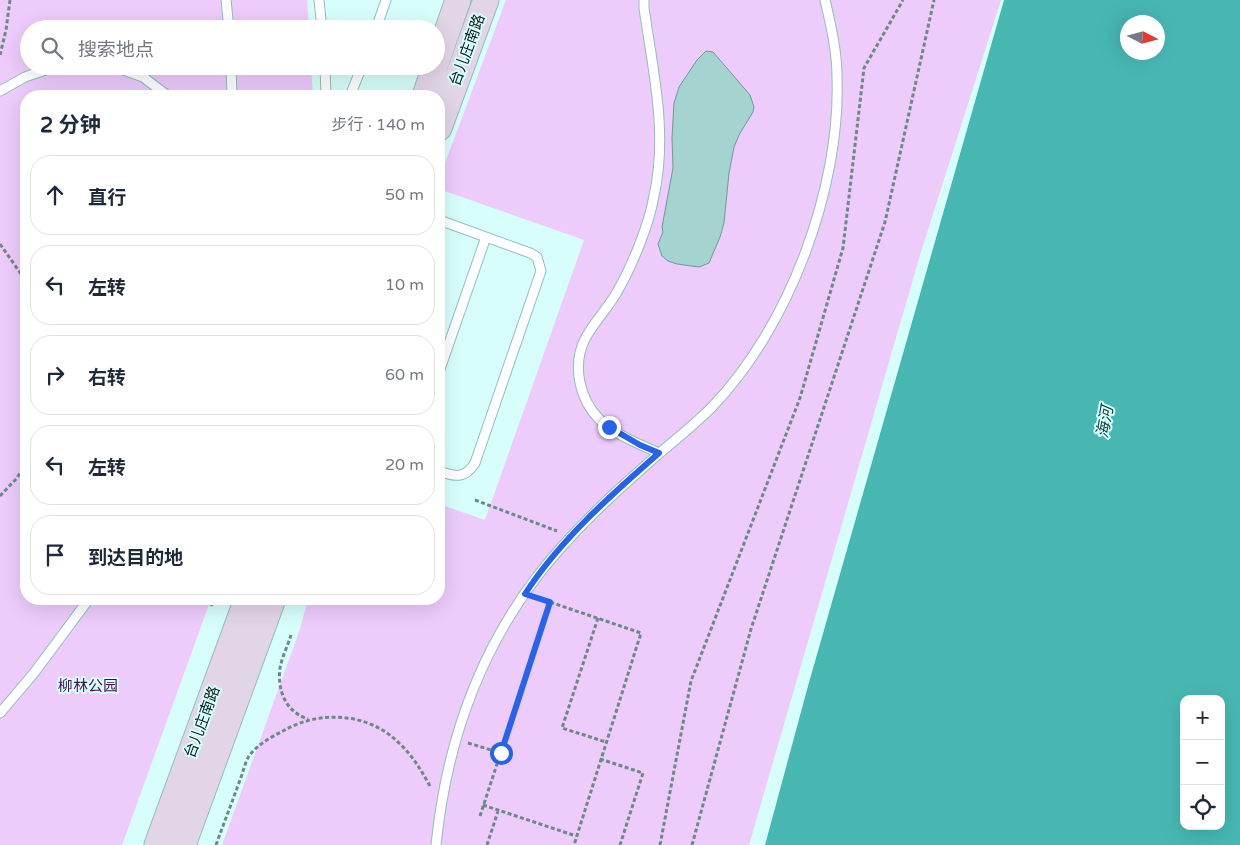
<!DOCTYPE html>
<html lang="zh">
<meta charset="utf-8">
<style>
:root{--surface:#fff;--page:#f6f6f7;--text:#1f2937;--muted:#747a83;--line:#e0e1e3}
body{margin:0;font-family:"Varela Round","Noto Sans SC",sans-serif;background:var(--page);color:var(--text)}
.controls{position:absolute;right:15px;bottom:15px;display:grid;overflow:hidden;border-radius:10px;box-shadow:0 5px 20px #0002}
.controls button{width:45px;height:45px;display:grid;place-items:center;padding:0;border:0;border-bottom:1px solid var(--line);background:var(--surface);color:var(--text);font:25px sans-serif}
.compass{position:absolute;left:1120px;top:15px;width:45px;height:45px;border-radius:50%;background:var(--surface);box-shadow:0 5px 20px #0002;rotate:96deg}
.stop{position:absolute;width:15px;height:15px;margin:-11px;border:4px solid #2563eb;border-radius:50%;background:#fff}
.stop.end{background:#2563eb;border-color:#fff;box-shadow:0 1px 5px #0008}
.list{margin:0;padding:0;list-style:none}
h2{display:flex;justify-content:space-between;align-items:center;height:65px;margin:0;padding:0 20px;font-size:21px}
h2 small{font-size:16px;font-weight:400;color:var(--muted)}
.list li{display:grid;grid-template-columns:32px 1fr auto;gap:15px;align-items:center;box-sizing:border-box;height:80px;margin:0 10px 10px;padding:0 10px;border:1px solid var(--line);border-radius:20px}
.list b{display:block;font-size:19px;white-space:nowrap}
.list em{font-size:16px;font-style:normal;color:var(--muted)}
.icon{flex:none;width:28px;height:28px;fill:none;stroke:currentColor;stroke-width:2;stroke-linecap:round;stroke-linejoin:round}
.map{position:relative;flex:none;width:1240px;height:845px;overflow:hidden}
.search{position:absolute;background:var(--surface);box-shadow:0 5px 20px #0002;left:20px;top:20px;width:425px;height:55px;display:flex;align-items:center;gap:12px;box-sizing:border-box;padding:0 18px;border-radius:28px;color:var(--muted);font-size:19px}
.panel{position:absolute;background:var(--surface);box-shadow:0 5px 20px #0002;left:20px;top:90px;width:425px;height:515px;border-radius:20px}
.map>svg:first-child{display:block}
.green{fill:#edcbfb}
.water{fill:#48b7b2;fill-rule:evenodd}
.building{fill:#a4d3d0;stroke:#6d9b97}
.lines{fill:none;stroke-linecap:round;stroke-linejoin:round}
.lane-casing{stroke:#90bfbb;stroke-width:11}
.secondary-casing{stroke:#90bfbb;stroke-width:27}
.path{stroke:#6d8987;stroke-width:3;stroke-dasharray:4 2.5;stroke-linecap:butt}
.lane{stroke:#fff;stroke-width:9}
.secondary{stroke:#e2d5e8;stroke-width:25}
.route{stroke:#2563eb;stroke-width:6}
.labels{text-anchor:middle;stroke-width:4;stroke-linejoin:round;paint-order:stroke}
.street-label{font-size:15px;fill:#0b1d1c;stroke:#d8fefb}
.park-label{font-size:15px;fill:#460c58;stroke:#d8fefb}
.water-label{font-size:16px;font-style:italic;fill:#124442;stroke:#d8fefb}
</style>
<div class="map">
<svg width="1240" height="845" viewBox="0 0 1240 845">
<rect width="100%" height="100%" fill="#d8fefb"/>
<path class="green" d="M0,0H307L309,29H29V66H311L313,96H26V599H211L122,845H0Z
M506,0H1001L920,255L749,845H222L300,629L308,599H439V504L485,520L584,240L439,189V179Z"/>
<path class="water" d="M1004,0H1240V845H765L808,686ZM1128,22H1158V52H1128ZM1184,699H1221V826H1184Z"/>
<path class="building" d="M706,51L713,52L750,95L754,107L753,112L739,135L734,147L729,173L724,223L720,237L709,263L699,267L677,264L668,261L662,256L658,244L663,232L662,227L673,168L672,138L674,103L679,87L697,60Z"/>
<g class="lines">
<g class="lane-casing">
<path id="lane" d="M226,0L229,29
M319,0L322,29
M644,0V8C653,71 668,133 654,196C649,225 632,266 617,292C608,308 594,322 585,339C572,365 579,399 600,420C614,434 641,445 659,453
M376,29L386,0
M112,66L143,77L168,96
M231,66L232,96
M325,66L326,96
M0,91L25,77L57,66
M350,96L362,66
M439,220L530,253L537,257L541,271L475,463C465,479 455,477 439,471
M439,372L486,237
M0,713L34,673L89,599
M436,845C446,747 476,657 536,578C567,537 606,500 645,466C667,446 690,429 711,408C789,328 841,188 837,77C837,51 831,26 825,0"/>
</g>
<g class="secondary-casing">
<path id="secondary" d="M436,63L458,0
M425,96L435,66
M439,128L486,0
M157,845L247,599
M183,845L273,599"/>
</g>
<path class="path" d="M0,55L6,30L10,0
M26,175L22,178L26,194
M0,244L26,281
M0,496L17,478L26,463
M475,500L557,531
M538,598L641,633L574,845
M198,599L213,605
M598,618L562,728L606,742
M291,635C288,645 282,657 280,668C277,691 286,712 308,719
M468,743L501,753
M600,759L643,773L620,845
M483,805L576,836
M480,816L550,602
M216,845C224,823 232,802 240,780C243,773 245,762 249,756C257,745 271,737 283,731C319,710 368,712 399,743C413,756 421,770 430,786
M487,845L498,811
M660,845L691,681L800,398L843,248L864,68L903,0
M692,845L751,629L885,222L934,0"/>
<use href="#lane" class="lane"/>
<use href="#secondary" class="secondary"/>
</g>
<g class="lines">
<path class="route" d="M501,753L550,602L525,594C559,541 612,494 659,453L640,445L609,427"/>
</g>
<g class="labels">
<g class="street-label">
<text transform="translate(467 50) rotate(-70)" y="5">台儿庄南路</text>
<text transform="translate(202 722) rotate(-70)" y="5">台儿庄南路</text>
</g>
<g class="park-label">
<text x="88" y="691">柳林公园</text>
</g>
<g class="water-label">
<text transform="translate(1104 422) rotate(-80)" y="6">海河</text>
</g>
</g>
</svg>
<div class="controls">
<button>+</button>
<button>−</button>
<button><svg class="icon" aria-label="locate" viewBox="0 0 24 24"><circle cx="12" cy="12" r="6"/><path d="M12 2v4M12 18v4M2 12h4M18 12h4"/></svg></button>
</div>
<svg class="compass" viewBox="-18 -18 36 36"><path d="M0-13l5 13h-10z" fill="#e53935"/><path d="M0 13l5-13h-10z" fill="#747a83"/></svg>
<div class="stop" style="left:501px;top:753px"></div>
<div class="stop end" style="left:609px;top:427px"></div>
<div class="search"><svg class="icon" aria-label="search" viewBox="0 0 24 24"><circle cx="10" cy="10" r="6"/><path d="M15 15l6 6"/></svg>搜索地点</div>
<section class="panel">
<h2>2 分钟<small>步行 · 140 m</small></h2>
<ul class="list">
<li><svg class="icon" aria-label="ahead" viewBox="0 0 24 24"><path d="M12 20V5M6 11l6-6 6 6"/></svg><div><b>直行</b></div><em>50 m</em></li>
<li><svg class="icon" aria-label="left" viewBox="0 0 24 24"><path d="M17 20v-9H6M10 6l-5 5 5 5"/></svg><div><b>左转</b></div><em>10 m</em></li>
<li><svg class="icon" aria-label="right" viewBox="0 0 24 24"><path d="M7 20v-9h11M14 6l5 5-5 5"/></svg><div><b>右转</b></div><em>60 m</em></li>
<li><svg class="icon" aria-label="left" viewBox="0 0 24 24"><path d="M17 20v-9H6M10 6l-5 5 5 5"/></svg><div><b>左转</b></div><em>20 m</em></li>
<li><svg class="icon" aria-label="arrive" viewBox="0 0 24 24"><path d="M6 21V4h12l-3 4 3 4H6"/></svg><div><b>到达目的地</b></div></li>
</ul>
</section>
</div>
